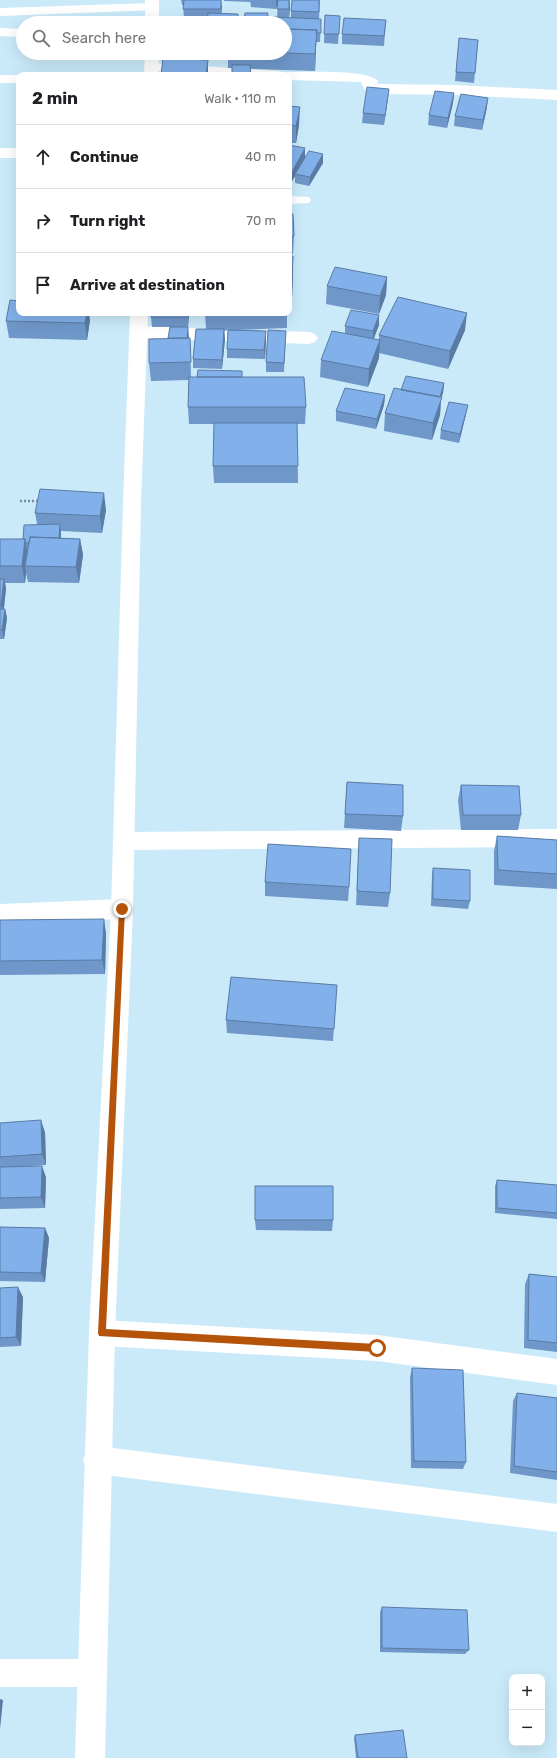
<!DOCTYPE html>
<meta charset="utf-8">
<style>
:root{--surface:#fff;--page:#f2f2f2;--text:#202124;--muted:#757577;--line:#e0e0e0}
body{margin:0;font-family:Rubik,sans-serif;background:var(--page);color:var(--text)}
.controls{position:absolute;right:12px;bottom:12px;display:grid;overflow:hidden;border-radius:8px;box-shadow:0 4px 16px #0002}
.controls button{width:36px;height:36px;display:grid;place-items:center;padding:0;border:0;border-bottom:1px solid var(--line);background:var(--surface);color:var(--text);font:20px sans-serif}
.stop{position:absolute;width:12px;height:12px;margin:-9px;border:3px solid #b45309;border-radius:50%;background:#fff}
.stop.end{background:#b45309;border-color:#fff;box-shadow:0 1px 4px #0008}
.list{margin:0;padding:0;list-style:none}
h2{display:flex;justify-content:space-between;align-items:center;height:52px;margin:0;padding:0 16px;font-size:17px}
h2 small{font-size:13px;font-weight:400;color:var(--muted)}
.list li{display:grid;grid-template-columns:26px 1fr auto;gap:12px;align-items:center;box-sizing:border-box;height:64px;padding:0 16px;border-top:1px solid var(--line)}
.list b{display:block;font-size:15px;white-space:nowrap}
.list em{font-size:13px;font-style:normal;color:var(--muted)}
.icon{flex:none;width:22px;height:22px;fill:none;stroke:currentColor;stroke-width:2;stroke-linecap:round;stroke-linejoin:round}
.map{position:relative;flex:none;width:557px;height:1758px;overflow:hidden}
.search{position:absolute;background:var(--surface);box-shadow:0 4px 16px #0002;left:16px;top:16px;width:276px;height:44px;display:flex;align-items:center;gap:10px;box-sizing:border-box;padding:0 14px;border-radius:22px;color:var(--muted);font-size:15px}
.panel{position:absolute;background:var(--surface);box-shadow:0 4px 16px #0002;left:16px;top:72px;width:276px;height:244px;border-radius:8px}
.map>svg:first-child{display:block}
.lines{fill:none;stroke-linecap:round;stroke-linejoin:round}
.path{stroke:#758e9a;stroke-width:2.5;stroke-dasharray:2 2;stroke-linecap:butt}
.lane{fill:#fff;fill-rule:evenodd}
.street{fill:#fff;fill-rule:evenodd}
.secondary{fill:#fff;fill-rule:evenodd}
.wall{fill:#6f97c9}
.shaded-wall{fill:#5a7ba4}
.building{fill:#81b0ea;stroke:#5a7ba4}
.route{fill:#b45309}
</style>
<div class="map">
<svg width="557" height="1758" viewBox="0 0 557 1758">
<rect width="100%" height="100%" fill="#caeafa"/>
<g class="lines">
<path class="path" d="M20,501H41"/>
<path class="lane" d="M289,196L309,197L311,200L309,203L289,204Z"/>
<path class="street" d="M152,3L157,4L159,7L157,10L0,16V8Z
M0,28L23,29V37L0,36Z
M152,63L278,71L284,73L289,72C305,72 369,69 378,81L377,84H379L455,85L557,90V100L455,95L378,94L364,89L361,82L289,80V75H208L147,70L145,67L147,64Z
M0,75H21H19V83H0Z
M0,148H19V158H0Z
M138,326L309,332L315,334L318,338L315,342L309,344L138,338L132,336L129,332L132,328Z
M557,829V847L124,850L116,847L113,841L116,835L124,832Z
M122,899L130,902L133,909L130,916L122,919L0,924V904Z
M102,1320L377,1335L557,1359V1385L377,1361L102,1346L93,1342L89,1333L93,1324Z
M97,1446L557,1504V1532L97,1474L87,1470L83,1460L87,1450Z
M0,1659H92L102,1663L106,1673L102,1683L92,1687H0Z"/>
<path class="secondary" d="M145,0H159V23H145Z
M145,53H159L158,75H144Z
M130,313H148L141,503L133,909L115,1333L105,1758H75L89,1333L111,909L123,503Z"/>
</g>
<path class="wall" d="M181,0H221V13L207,19H184L183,5H182Z
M224,0H250V2L224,1Z
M250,0H290L289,18H291V11L320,0L319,19H321L320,42H316L315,71L228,68V53H285V23L277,18L278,3L276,9L251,7Z
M325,15L340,16L338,44L324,43Z
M386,20L384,46L342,44V34Z
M459,38L478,40L474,83L455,81Z
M454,93L453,103L447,128L428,125L429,115Z
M388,98L384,125L362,123L363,113Z
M289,106L299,125L296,143H289Z
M487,107L482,130L454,126L455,116Z
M289,145L305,158L323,163L309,186L295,183V176L291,183H289Z
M289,214L294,236L293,254H289Z
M289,256L293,274L292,298H289Z
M387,277L386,295L379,314L326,304L327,286Z
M189,313L188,327H175L189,338H190L191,377H197L242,371V377L306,407L305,424H297L298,483H214L213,466L214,424H189L188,407L189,380L151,381L149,363L168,338L170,327H152L151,317Z
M205,313H287V328L236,330L266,331L265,359L227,358V349L228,330L224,331L225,339L222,369L193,368V359L206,329Z
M90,320L87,340L9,338L6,321Z
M379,325L373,339L379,340V335L465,330L448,369L379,353V358L368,387L320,377L321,360L345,334V326Z
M286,331L284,372H266V362Z
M444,383L443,393L441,399L440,415L432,440L384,431L385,413L401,390Z
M385,395L384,405L376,429L336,421V411Z
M466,414L459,443L440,439L441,430Z
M106,510L102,533L61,531V538L80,539L83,555L79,583L28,582L26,573L25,583H5L6,588L4,609H5L7,618L4,639H0V539H23L37,524L35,513Z
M347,782L403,816L401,831L344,828Z
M461,785L521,815L518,830H461L458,800Z
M497,836L557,840V889L494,885V851Z
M359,838L390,893L388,907L356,905Z
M433,868L470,901L468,909L431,906L432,875Z
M265,882L349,887L348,901L265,896Z
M0,920L106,933L105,974L0,975Z
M337,985L333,1041L227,1033L226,1020Z
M0,1123L45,1132L46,1165L30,1166L46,1177L45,1208L0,1209Z
M497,1180L557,1185V1219L495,1213V1186Z
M255,1220H333L332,1231L256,1230Z
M0,1227L45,1228L49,1238L45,1282L0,1281Z
M529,1274L557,1277V1352L524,1348L525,1284Z
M0,1288L23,1297L21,1346L0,1347Z
M412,1368L466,1462L463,1469L411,1468L410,1377Z
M517,1393L557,1398V1480L510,1473L513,1401Z
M382,1607L469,1650L465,1654L380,1652V1612Z
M355,1735L407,1758H356L354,1738Z"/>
<path class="shaded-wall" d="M221,0L222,7L221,19Z
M276,0H278L276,9Z
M290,0V7L289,19V9Z
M317,30L316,47L315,71V54Z
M208,60V75H206Z
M389,89L388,98L384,125L385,115Z
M454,93L453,103L447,128L448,118Z
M488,98L487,107L482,130L483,120Z
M300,107L299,125L296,143V126Z
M305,148V158L295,174V176L291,183V174Z
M323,154V163L309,186L310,177Z
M293,256V274L292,298V281Z
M387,277L386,295L379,314L380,296Z
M87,313H89L90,320L87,340L85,323Z
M188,313H189L188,327Z
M467,313L465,330L448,369L450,351Z
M379,315V325L373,341V331Z
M188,327L189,337L187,353L186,344Z
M224,329L225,339L222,369V360Z
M266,331V341L265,359L264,350Z
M380,340L379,358L368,387L369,369Z
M444,383L443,393L441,399L440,415L432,440L433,423Z
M385,395L384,405L376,429L377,419Z
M468,405L466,414L459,443L460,434Z
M104,493L106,510L102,533L100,516Z
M60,524L61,533V551L59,542Z
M25,539L28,555L25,566L26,573L25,583L22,566Z
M80,539L83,555L79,583L76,567Z
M4,579L6,588L3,615L1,606Z
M5,609L7,618L4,639L2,630Z
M104,919L106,933L105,974L102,960Z
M41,1120L45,1132L46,1165L42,1154Z
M42,1166L46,1177L45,1208L41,1197Z
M45,1228L49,1238L45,1282L41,1273Z
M18,1287L23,1297L21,1346L16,1337Z
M0,1699L3,1700L0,1729Z"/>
<path class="building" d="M184,0H221V9H183Z
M278,0H289V9H277Z
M292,0H319V12L291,11Z
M208,13L238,14V23H207Z
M245,13H268L267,23H244Z
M325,15L340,16L339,34H324Z
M273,17L321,19V33H316L317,30L285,29V23H273Z
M171,18L204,20L203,23H170Z
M344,18L386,20L384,36L342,34Z
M285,29L317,30L315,54L285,53Z
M459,38L478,40L475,73L456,72Z
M163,58L208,60L206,75H161Z
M232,65H250L251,75H232Z
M229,74V75H210Z
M367,87L389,89L385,115L363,113Z
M435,91L454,93L448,118L429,115Z
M461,94L488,98L483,120L455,116Z
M289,106L300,107L296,126L289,125Z
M289,145L305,148L291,174L289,173Z
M309,151L323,154L310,177L295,174Z
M289,214H293L294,236L289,237Z
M289,256H293L292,281H289Z
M335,267L387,277L380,296L327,286Z
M398,297L467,313L450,351L379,335Z
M10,300L19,301V313H87L85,323L6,321Z
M351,310L379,315L373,331L345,326Z
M152,313H188V317H151Z
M205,313H225L205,314Z
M170,327H188L187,338H168Z
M196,329H224L222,360L193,359Z
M228,330L266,331L264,350L227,349Z
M268,330L286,331L284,363L266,362Z
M332,331L380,340L369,369L321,360Z
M190,338L191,362L149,363V339Z
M198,370L242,371V377H197Z
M406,376L444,383L440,397L401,390Z
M189,377H304L306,407H188Z
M345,388L385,395L377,419L336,411Z
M394,388L442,397L433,423L385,413Z
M449,402L468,405L460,434L441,430Z
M214,423H297L298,466H213Z
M40,489L104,493L100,516L35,513Z
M60,524L59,538L30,537L29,543H25V539H23L24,525Z
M30,537L80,539L76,567L25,566Z
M0,539H25L22,566H0Z
M0,579H4L1,606H0Z
M0,609H5L2,630H0Z
M347,782L403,785V816L345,814Z
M461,785L519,786L521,815H463Z
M497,836L557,840V874L498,870Z
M359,838L392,839L390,893L357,891Z
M268,844L351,849L349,887L265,882Z
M433,868L470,870V901L433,899Z
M104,919L102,960L0,961V920Z
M231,977L337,985L334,1029L226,1020Z
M41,1120L42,1154L0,1157V1123Z
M42,1166L41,1197L0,1198V1167Z
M497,1180L557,1185V1213L497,1208Z
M255,1186H333V1220H255Z
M0,1227L45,1228L41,1273L0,1272Z
M529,1274L557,1277V1343L528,1340Z
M18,1287L16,1337L0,1338V1288Z
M412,1368L463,1370L466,1462L414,1461Z
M517,1393L557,1398V1472L514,1466Z
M382,1607L467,1610L469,1650L382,1648Z
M403,1730L407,1758H358L355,1735Z"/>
<path class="route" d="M122,906L125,909L106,1329L377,1344L381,1348L380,1351L377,1352L99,1336L98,1333L119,909Z"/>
</svg>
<div class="controls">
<button>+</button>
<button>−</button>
</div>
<div class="stop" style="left:377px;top:1348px"></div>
<div class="stop end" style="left:122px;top:909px"></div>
<div class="search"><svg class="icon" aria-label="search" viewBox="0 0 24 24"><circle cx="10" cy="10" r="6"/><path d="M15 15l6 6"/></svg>Search here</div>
<section class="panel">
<h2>2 min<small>Walk · 110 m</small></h2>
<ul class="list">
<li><svg class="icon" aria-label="ahead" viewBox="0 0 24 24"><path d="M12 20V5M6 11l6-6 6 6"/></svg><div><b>Continue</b></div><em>40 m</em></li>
<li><svg class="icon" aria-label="right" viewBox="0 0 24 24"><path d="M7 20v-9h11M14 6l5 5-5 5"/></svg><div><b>Turn right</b></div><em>70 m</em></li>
<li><svg class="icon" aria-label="arrive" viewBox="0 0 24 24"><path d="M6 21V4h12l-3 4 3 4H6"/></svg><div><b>Arrive at destination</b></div></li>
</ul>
</section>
</div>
